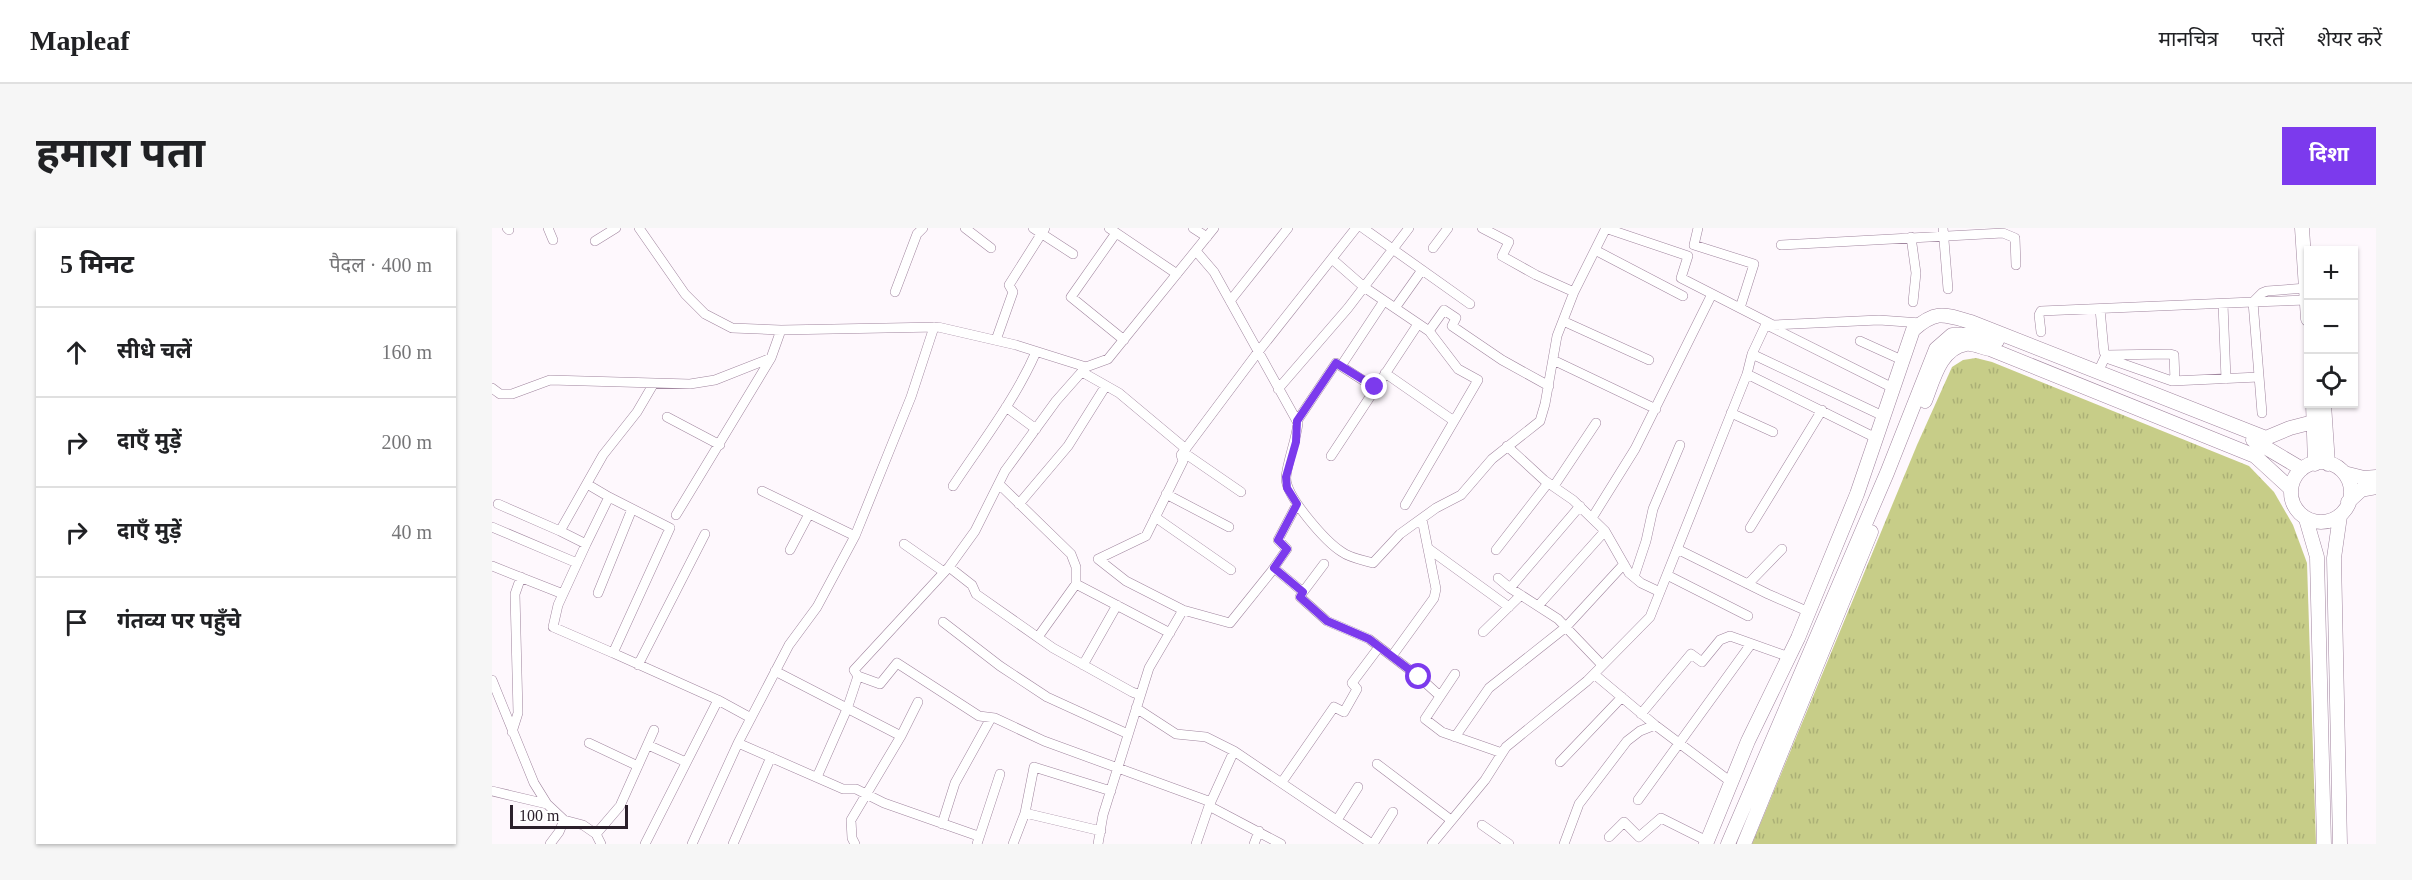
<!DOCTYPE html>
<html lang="hi">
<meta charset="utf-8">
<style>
:root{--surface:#fff;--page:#f6f6f6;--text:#202124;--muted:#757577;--line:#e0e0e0;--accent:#7c3aed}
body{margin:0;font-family:"Times New Roman","Noto Sans Devanagari",serif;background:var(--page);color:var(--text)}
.controls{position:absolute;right:18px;top:18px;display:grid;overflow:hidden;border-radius:0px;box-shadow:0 2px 4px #0004}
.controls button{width:54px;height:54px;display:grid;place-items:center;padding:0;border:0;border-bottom:2px solid var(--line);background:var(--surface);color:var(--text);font:30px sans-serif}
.scale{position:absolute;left:18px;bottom:15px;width:118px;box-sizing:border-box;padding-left:6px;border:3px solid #2b202b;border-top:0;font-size:16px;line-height:21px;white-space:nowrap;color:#2b202b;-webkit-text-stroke:4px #fff;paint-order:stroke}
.stop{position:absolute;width:18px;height:18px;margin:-14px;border:4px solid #7c3aed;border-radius:50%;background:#fff}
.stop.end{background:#7c3aed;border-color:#fff;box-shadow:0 2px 6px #0008}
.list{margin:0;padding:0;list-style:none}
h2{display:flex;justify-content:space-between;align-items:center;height:78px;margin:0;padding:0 24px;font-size:26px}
h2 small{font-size:20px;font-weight:400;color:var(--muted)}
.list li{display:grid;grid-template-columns:39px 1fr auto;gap:18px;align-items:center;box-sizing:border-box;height:90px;padding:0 24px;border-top:2px solid var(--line)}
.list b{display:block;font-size:22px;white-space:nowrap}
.list em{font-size:20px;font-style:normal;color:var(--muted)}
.icon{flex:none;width:33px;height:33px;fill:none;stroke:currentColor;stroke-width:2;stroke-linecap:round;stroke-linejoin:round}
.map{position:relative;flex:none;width:1884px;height:616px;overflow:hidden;border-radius:0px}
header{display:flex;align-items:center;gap:36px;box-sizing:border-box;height:84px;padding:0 30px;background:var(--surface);border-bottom:2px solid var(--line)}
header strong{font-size:28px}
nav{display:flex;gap:33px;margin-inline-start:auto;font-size:21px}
.intro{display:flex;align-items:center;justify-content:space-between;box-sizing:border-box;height:144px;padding:0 36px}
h1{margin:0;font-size:42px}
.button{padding:15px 27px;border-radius:0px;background:var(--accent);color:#fff;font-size:21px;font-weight:700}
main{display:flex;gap:36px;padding:0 36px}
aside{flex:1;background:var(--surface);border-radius:0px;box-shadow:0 2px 4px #0004}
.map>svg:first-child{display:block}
.grass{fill:url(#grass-tufts)}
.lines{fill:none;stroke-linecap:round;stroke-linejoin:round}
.street-casing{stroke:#a0859e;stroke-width:10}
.secondary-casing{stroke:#a0859e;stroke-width:15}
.street{stroke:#fff;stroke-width:9}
.secondary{stroke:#fff;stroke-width:14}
.route{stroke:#7c3aed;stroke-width:8}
</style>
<header>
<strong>Mapleaf</strong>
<nav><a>मानचित्र</a><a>परतें</a><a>शेयर करें</a></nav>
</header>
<div class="intro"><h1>हमारा पता</h1><a class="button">दिशा</a></div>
<main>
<aside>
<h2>5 मिनट<small>पैदल · 400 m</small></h2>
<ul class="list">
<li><svg class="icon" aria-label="ahead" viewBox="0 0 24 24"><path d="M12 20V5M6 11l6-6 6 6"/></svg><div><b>सीधे चलें</b></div><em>160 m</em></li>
<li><svg class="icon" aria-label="right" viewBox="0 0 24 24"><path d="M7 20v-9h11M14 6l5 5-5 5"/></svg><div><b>दाएँ मुड़ें</b></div><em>200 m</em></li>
<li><svg class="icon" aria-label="right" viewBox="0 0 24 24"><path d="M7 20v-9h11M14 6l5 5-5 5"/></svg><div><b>दाएँ मुड़ें</b></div><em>40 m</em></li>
<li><svg class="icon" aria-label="arrive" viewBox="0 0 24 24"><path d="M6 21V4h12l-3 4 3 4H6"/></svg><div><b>गंतव्य पर पहुँचे</b></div></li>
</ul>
</aside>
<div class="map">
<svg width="1884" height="616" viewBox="0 0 1884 616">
<defs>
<pattern id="grass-tufts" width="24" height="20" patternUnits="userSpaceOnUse" patternTransform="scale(1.5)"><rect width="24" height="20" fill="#c7cd88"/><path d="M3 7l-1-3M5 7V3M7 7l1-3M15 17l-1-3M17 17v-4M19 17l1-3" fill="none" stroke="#abb076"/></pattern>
</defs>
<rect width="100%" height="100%" fill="#fef8fd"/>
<path class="grass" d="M1484,130L1500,134L1757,238L1782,264L1801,297L1815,335L1824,616H1260L1425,217L1460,139L1471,132Z"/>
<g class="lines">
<g class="street-casing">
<path id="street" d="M15,0L17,2
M56,0L61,12
M147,0L193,66L213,86L240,100L289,102L446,99L524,117L594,139
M473,0L499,20
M541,0L581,26
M617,0L685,46
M701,0L715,9
M871,0L978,76
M990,0L1017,14L1010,28L1044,47L1082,64
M1113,0L1196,28L1189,50L1281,97L1387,92L1429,95
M1206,0L1202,17L1262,36L1248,80
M1451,0L1456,61
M624,5L579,69L632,112
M1419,9L1424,45L1421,74
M103,13L124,0
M1289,17L1511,5L1523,10L1524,37
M941,20L956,0
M1103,22L1191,68
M704,23L722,44L806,195C804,213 795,234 794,250C794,269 834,314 850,324C858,330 871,332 881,335L908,306L944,280L969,267L1000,231L1048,193L1053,176L1065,108L1082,64L1114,0
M840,31L872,59L937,103L966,141L986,152L913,277
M403,64L425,6L431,0
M738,73L796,0
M1761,74L1770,65L1775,63L1815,60
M1761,74L1815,72
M1731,76L1734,151
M903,80L930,42
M1608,81L1612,124L1617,131L1680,153L1767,149
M1071,93L1157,132
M1279,97V99L1401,160
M937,103L952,82L964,90L960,98L1010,132L1057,158
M1549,104L1547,87L1549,83L1761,74L1770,185
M504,112L521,64L517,57L553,0
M1368,113L1410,132
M1260,126L1391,188
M1061,132L1164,181
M849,138L892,73
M590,144L627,165L694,221
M1606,144L1614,127L1678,126L1682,127L1683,153
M893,145L962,193
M1255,146L1384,210
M0,160L8,166H20L58,152L198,156L223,152L279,130L289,102
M786,161L856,80L917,0
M514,179L544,201
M1239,185L1281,204
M175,189L228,217
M805,193L844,135L883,160
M1015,218L1052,252L1081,272L1113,303L1137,345L1149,355L1168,364
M691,224L749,264
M839,228L926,96
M95,256L117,269
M507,256L579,326L584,339V356L678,405
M461,258C490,214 523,172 544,124
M1062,258L1104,195
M270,263L363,308
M674,266L737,299
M6,276L68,303
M527,276L576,218L613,159
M805,276L786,312L795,321L779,344L738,395L691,382L634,353L606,331L654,308L691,233L689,227L766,124L864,0
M184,287L279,130
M663,289L739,342
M1100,290L1143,221L1220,66
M0,299L85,335
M1258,300L1330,182
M94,316L66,377L61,399L121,425
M412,316L452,344
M937,321L1017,379
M1185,321L1276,366L1317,384
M298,322L317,286
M1004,322L1056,255
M0,338L71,366
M457,339L480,357L484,366L561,420L640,464L648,467
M782,340L811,364L808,369L835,393L877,411L927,449L948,468
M1175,347L1256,388
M1142,349L1154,313L1161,281L1188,217
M1006,350L1018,360L1066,391L1110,437
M1256,356L1290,321
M1018,360L1088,278
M811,364L832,336
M106,365L140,281
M1046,378L1113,303
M451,394L508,438L555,469L636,506
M991,404L1029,367
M546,409L584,356
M900,428L942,370L944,361L930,291
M146,437L213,306
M591,437L625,377
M283,443L409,508
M963,446L933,491L950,504L1010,525
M1102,446L1163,497L1239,554
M366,448L388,456L405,435L487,488L503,490L552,513L719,574
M0,452L42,555L55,576
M226,472L259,490
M644,480L684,506L714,509L742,523L880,616
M1149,486L1199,426L1210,434L1228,412L1238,408L1297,429
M20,504L26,485L23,366L29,349
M963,509L997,460L1074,399L1132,336
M97,515L146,538
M246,515L351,561H364L392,575L486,608
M156,517L194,534
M1068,534L1130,469
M885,536L959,592
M325,549L355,481L366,448L362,442L457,339L483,303L513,243L564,173L594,139L616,131L722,0
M790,554L842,479L852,484L865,461L860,455L887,419
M0,563L55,576L72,592L91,597L104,606L109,616
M1146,572L1259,416
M717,578L789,616
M533,585L609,603
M845,592L866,559
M450,596L463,555L499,490
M990,597L1017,616
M104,606L128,578L162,502
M1117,609L1132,594L1147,609L1169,590L1215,613
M58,616L67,604L72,592
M153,616L226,472L121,425L178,300L117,269L94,316L68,303L111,227L145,184L162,155
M200,616L246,515L297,417L325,379L363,308L419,169L442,99
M241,616L279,529
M363,616L360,610L359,592L409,508L426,474
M485,616L508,546
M521,616L533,585L542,539L619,563
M606,616L611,587L657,440L691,382
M704,616L717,578L742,523
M762,616L767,603
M881,616L901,584
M940,616L993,552L1014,519L1095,453L1158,389L1255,146L1260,126L1275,94
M1072,616L1087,576L1135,513L1148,503L1163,497"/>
</g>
<g class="secondary-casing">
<path id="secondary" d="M1810,0L1816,91
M1433,173C1441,153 1448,120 1474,116C1481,115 1491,120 1498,121L1763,228L1799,261
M1821,176L1823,236
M1832,176L1836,236
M1761,212L1810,241
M1799 264a30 30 0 1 1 60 0a30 30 0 1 1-60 0Z
M1852,245L1872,250L1884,249
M1856,274L1869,262L1884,259
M1848,288L1842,330L1848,616
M1814,291L1825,329L1832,616
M1214,616L1256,513L1306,410L1365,266L1421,102C1444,82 1451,86 1479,94L1774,210L1798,200L1833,191
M1236,616L1395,245L1444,121L1460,107H1483L1505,113
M1252,616L1379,304"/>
</g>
<use href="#street" class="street"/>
<use href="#secondary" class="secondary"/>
</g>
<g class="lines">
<path class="route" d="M883,159L844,135L805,193L804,214L794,249L795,260L805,276L786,312L795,321L782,340L811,364L808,369L835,393L877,411L927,449"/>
</g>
</svg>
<div class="controls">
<button>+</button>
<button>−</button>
<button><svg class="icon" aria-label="locate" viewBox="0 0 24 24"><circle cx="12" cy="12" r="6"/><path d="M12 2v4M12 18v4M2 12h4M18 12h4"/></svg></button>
</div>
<div class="scale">100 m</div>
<div class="stop" style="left:927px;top:449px"></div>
<div class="stop end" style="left:883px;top:159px"></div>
</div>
</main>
